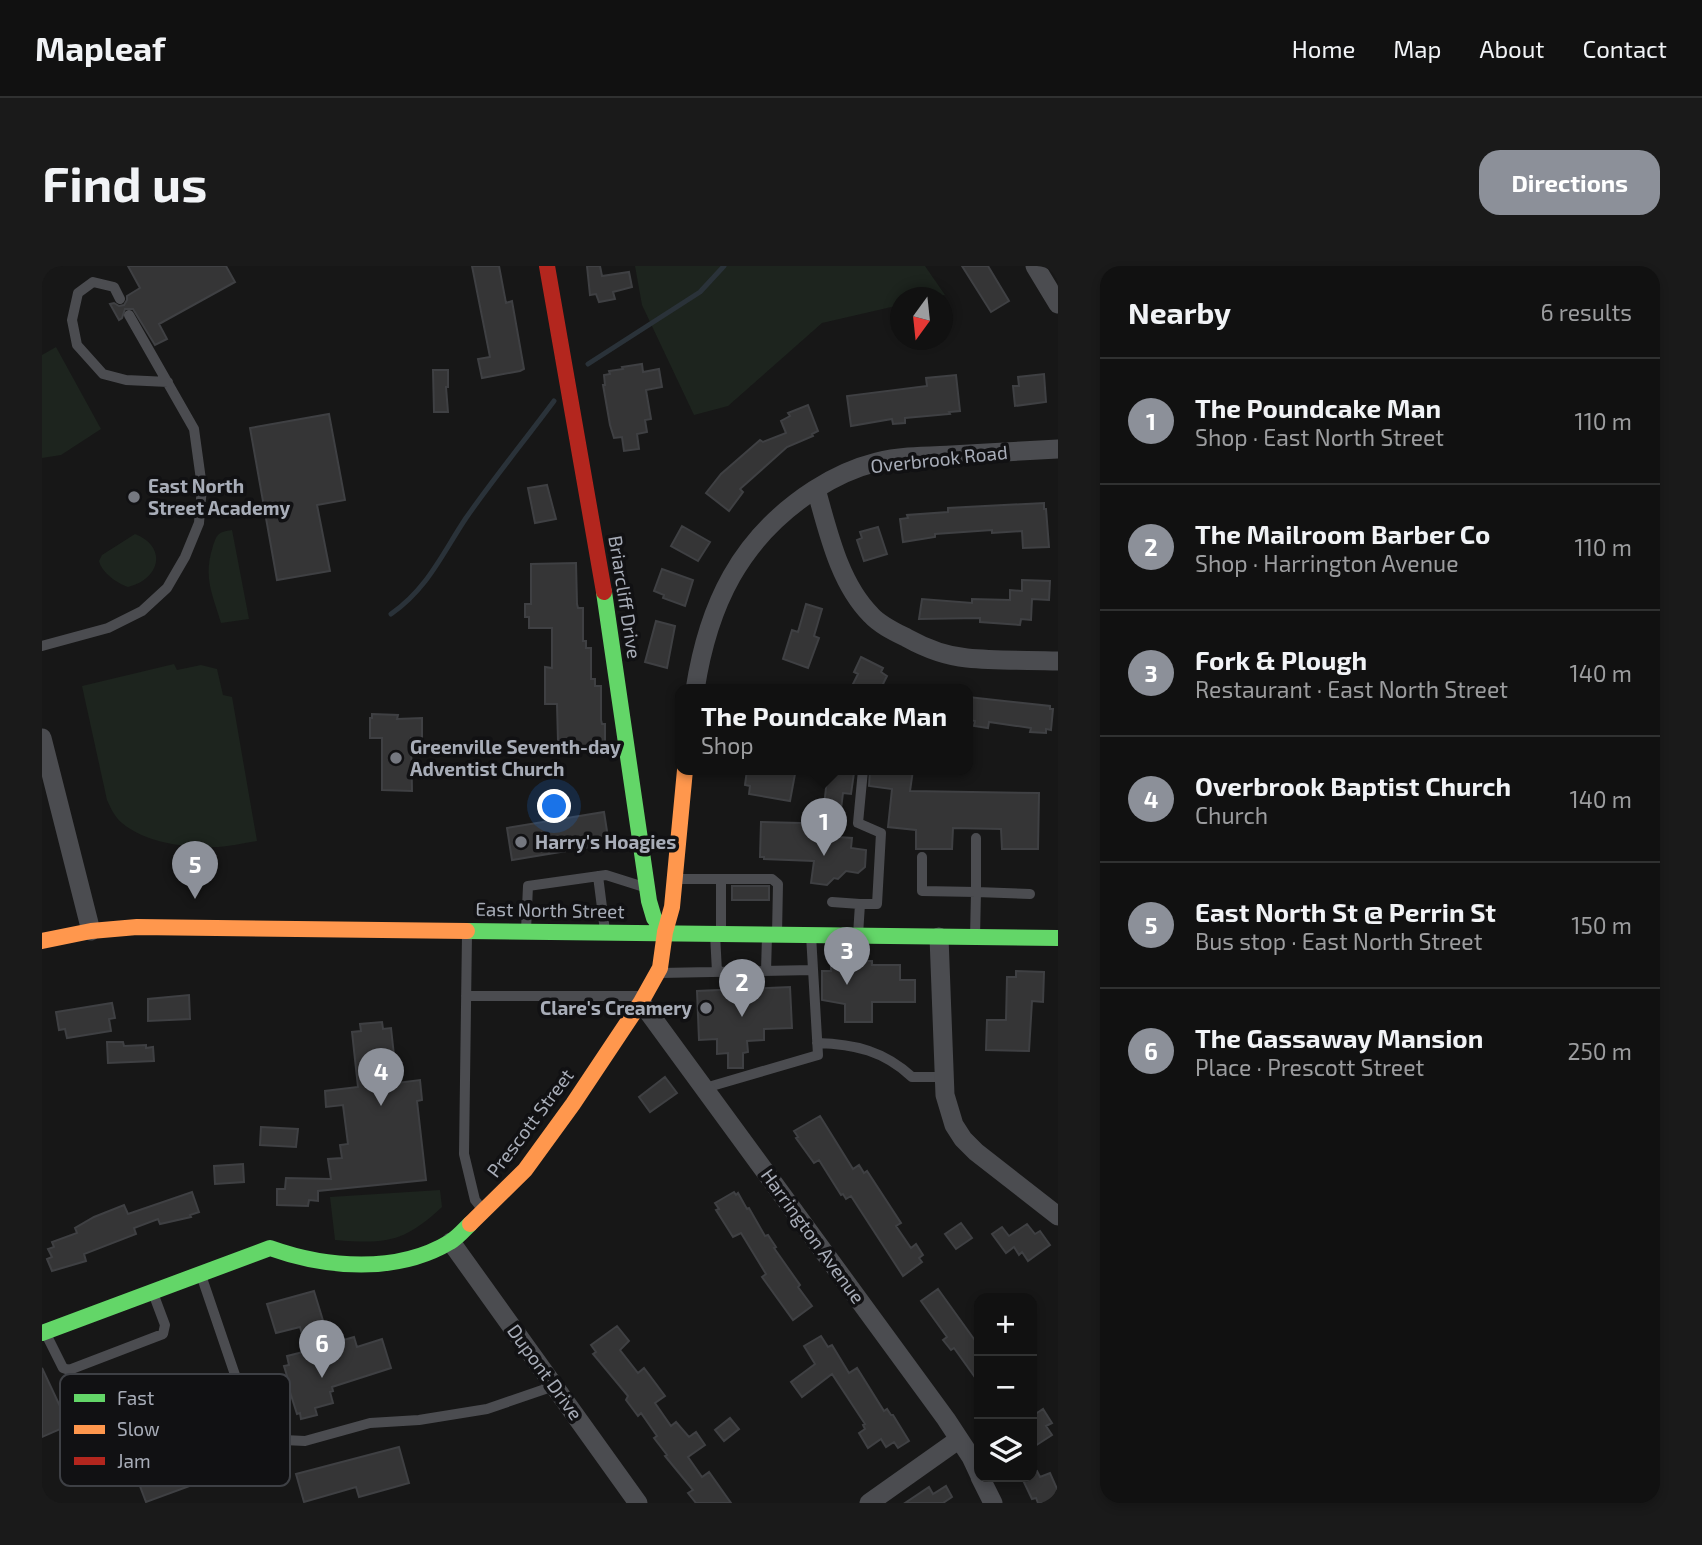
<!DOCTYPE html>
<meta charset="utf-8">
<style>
:root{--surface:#111;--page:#1a1a1a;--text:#f1f3f6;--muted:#9c9d9f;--line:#303131;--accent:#8c9099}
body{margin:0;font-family:"Exo 2",sans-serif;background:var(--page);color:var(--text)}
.controls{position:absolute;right:21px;bottom:21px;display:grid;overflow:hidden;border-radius:14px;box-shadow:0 4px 10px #0003}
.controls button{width:63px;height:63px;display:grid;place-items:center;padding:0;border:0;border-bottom:2px solid var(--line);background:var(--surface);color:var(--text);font:35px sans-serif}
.compass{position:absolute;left:848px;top:21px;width:63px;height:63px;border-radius:50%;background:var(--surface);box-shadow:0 4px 10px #0003;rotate:195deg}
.you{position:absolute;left:513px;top:541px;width:24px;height:24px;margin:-18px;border:5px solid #fff;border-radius:50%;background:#1a73e8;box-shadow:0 0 0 10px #1a73e833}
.badge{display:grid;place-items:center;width:46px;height:46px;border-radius:50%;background:var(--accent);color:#fff;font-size:23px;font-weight:700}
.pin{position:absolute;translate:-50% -58px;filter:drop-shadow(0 2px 4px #0008)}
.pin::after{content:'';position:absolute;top:37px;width:24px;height:21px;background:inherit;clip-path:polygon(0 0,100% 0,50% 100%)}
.popup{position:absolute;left:633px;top:418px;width:298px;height:91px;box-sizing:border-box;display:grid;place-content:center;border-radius:14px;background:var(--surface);filter:drop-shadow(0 2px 5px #0005);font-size:23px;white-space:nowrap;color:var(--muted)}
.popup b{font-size:26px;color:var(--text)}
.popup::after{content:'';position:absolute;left:50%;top:100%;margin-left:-14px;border:14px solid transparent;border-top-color:var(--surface)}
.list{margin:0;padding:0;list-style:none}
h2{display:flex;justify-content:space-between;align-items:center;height:91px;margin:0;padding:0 28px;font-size:30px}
h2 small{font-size:23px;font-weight:400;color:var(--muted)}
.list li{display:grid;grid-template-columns:46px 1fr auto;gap:21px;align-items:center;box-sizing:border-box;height:126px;padding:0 28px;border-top:2px solid var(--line)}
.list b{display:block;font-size:26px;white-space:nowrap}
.list p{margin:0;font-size:23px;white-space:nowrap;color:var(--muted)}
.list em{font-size:23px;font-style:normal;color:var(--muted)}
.icon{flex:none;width:38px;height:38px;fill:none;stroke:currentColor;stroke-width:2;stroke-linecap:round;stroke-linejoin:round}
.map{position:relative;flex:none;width:1016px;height:1237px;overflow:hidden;border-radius:21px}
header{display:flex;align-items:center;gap:42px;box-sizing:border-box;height:98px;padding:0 35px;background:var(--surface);border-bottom:2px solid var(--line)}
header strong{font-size:33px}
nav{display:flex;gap:38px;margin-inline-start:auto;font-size:24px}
.intro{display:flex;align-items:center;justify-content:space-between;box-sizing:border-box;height:168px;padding:0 42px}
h1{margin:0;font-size:49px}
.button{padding:18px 32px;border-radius:21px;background:var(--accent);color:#fff;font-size:24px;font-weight:700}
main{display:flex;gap:42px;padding:0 42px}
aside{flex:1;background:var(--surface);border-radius:21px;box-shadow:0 4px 10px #0003}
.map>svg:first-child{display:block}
.green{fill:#1d241e}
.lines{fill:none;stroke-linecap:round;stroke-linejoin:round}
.stream{stroke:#2a3239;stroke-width:5}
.building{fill:#353536;stroke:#3f4043;stroke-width:2}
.lane{stroke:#4b4c50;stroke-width:10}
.street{stroke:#4b4c50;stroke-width:19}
.fast{stroke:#63d668;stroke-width:16}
.slow{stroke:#ff974d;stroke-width:16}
.jam{stroke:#b3261e;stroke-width:16}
.poi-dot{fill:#757880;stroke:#111113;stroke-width:2.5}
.labels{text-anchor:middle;stroke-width:7;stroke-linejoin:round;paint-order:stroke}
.street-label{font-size:19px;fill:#a8adb8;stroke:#111113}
.poi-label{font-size:19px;font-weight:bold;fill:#a8adb8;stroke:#111113;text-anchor:start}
.key{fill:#111113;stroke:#3e4045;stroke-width:2}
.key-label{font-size:19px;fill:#a8adb8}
</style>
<header>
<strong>Mapleaf</strong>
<nav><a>Home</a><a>Map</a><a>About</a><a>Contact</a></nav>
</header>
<div class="intro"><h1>Find us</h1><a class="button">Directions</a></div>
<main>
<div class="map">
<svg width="1016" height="1237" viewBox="0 0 1016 1237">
<rect width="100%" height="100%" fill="#171717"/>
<path class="green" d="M593,0H883L903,29L892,31L858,32V39L780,57L686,140L652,149L600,39Z
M14,81L59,163L19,189L0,192V89Z
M190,264L207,353L179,357C170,327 161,311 171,280C175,268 176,266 190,264Z
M93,268C126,281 118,313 86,321C75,317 60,307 57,295L60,289Z
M132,398L135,404L159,399L175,403L181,429L190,431L215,575C201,577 185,581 171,581C143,582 102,576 80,557C73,551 69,543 65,534L40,420Z
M398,924L400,941C361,977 344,978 293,974L288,931Z"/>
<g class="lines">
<path class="stream" d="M546,98L658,26L682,0
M349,348C386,322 400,288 424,252C452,212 483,174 512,135"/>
</g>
<path class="building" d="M86,0H184L193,16L117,58L125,73L113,79L91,43H83L80,52L77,54L68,38L72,37L77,40L82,39L85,34V30L98,22Z
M430,0H457L464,37L470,35L482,103L478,105L440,112L436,93L448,91Z
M545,0H558L560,10L587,6L590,21L571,26L573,33L557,36L554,28L548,29Z
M920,0H946L967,35L949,46Z
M600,98L601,106L617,103L620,121L604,124L609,153L603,154L605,166L595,168L597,183L582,185L580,171L572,172L568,159L561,119H563L562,109L568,108L567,105L581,103L580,101Z
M391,104H406V121H404L406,146H392Z
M1002,108L1004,136L973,140L971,120H977L976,111Z
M914,109L918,145L907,146L908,148L863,152V157L851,158L850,153L809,160L805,130L885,120L884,112Z
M766,139L776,165L770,168L771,170L745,181L698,223L701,226L687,245L664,227L679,208L718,174L721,176L744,167L739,155L748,150L746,147Z
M287,148L303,234L275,239L288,305L235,314L208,162Z
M505,219L514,253L493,257L486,222Z
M1002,237V243H1004L1007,281L981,282L980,265L950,267V264L893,268V271L861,276L858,253L866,252L865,249L906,246V242Z
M640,260L668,276L656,295L629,280Z
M836,261L845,288L822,295L815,274L820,272L818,266Z
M534,297L535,338L536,342H541V375H544V382H549V413H553V420H559V454L560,458H563V476H561V482H525V475H516L515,438H503V401L510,402V362H487V351H483V338H489V298Z
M620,303L651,314L643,340L621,332L622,329L612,325Z
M980,314L1008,315L1007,334L990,333L989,354L979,353L978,359L938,356V352L877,353L880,333L930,337V333L968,334V324L980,325Z
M764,338L780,343L772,370L777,372L766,402L741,393L750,364L756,366Z
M614,355L633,360L625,402L603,396Z
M819,391L841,402L839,406L845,410L838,424H808L816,408L812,406Z
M926,431L1008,440V443H1011L1009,464L1004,463V467L988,466L989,462L947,456L946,462L932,460L933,455L926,454Z
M330,448L356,449L355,453L380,452V472H369L370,525L340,524V472H328V452H330Z
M705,504H742V506L753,508L748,535L707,528L708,520L703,519Z
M786,504L812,507L809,528L801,527L799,543L782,540Z
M828,504H871L868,525L997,527L996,583H960L959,563L911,562L910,583H874V564L846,561L850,523L827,520Z
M562,546L567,578L470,594L465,562Z
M719,556L797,558L796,571L810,572L809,582L824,584L823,601L816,607L804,605L796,613L792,612L785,619L769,617L772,595L722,593V591H718Z
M690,620H727V634H690Z
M789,695H830V699H858V714H873V736H830V756H803V738L780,734V705H789Z
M974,705L1002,706L1001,736L990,735L987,785L944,784L945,754H964L965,711H974Z
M748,721L750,762L722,763V774L705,775L706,786L701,787V802H686V787L675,788V773L657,774L655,725Z
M147,729L148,753L106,755V733Z
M70,737L73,752L67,753L69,765L25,772L23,763L17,764L14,746Z
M340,756L341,763L349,762L355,817L378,814L380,834L375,835L384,914L276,925V935L267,934L266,940L235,939V923H243L244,912L289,913L286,893L300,892L298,879L306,878L301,839L284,841L283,825L316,821L310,766L319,765L318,758Z
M65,776H81L82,780L104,779V782L111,781L112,795L66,797Z
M623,811L635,827L608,846L597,831Z
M778,850L811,903L817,899L822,907L825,905L859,957L854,960L869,982L874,978L881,989L877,992L880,996L861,1010L809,930L804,933L801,928L799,929L777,894L772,897L754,872L756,871L752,865Z
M219,861L256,863L254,881L218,879Z
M201,898L202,916L173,918L172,900Z
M150,926L157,946L148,949L149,951L118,958L116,953L92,962L94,968L42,988L44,995L10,1005L5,993L10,991L6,983L12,981L10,976L35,967L33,962L52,951L82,939L86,948Z
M692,926L694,929L696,927L705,943L707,942L723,970L726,969L734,981L732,982L758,1019L756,1021L770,1040L751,1054L720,1011L724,1008L699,967L691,971L674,944L677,943L673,937Z
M919,957L930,972L914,983L903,968Z
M985,958L993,968L998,965L1008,979L986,995L980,986L977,989L972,981L964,987L950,968L960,961L967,970Z
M896,1023L937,1080V1117L912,1082L909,1084L901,1074L905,1071L879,1035Z
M272,1025L286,1071L290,1070L291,1077L312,1071L315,1081L340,1073L349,1102L290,1121L291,1125L288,1126L291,1137L273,1142L275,1149L259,1153L258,1147L255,1148L248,1126L232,1131L228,1115L245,1110L242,1100L247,1099L245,1090L265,1085L258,1061L234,1067L225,1038Z
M575,1060L587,1075L578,1084L596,1107L602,1102L623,1130L613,1137L629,1160L634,1156L647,1171L654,1166L663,1179L646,1191L660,1211L667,1206L689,1237H654L646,1227L651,1224L623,1190L625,1189L612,1172L615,1170L599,1147L596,1150L584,1134L586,1130L551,1088L554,1086L549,1079Z
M779,1070L786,1081L790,1079L807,1107L815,1102L842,1145L845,1143L849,1149H851L867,1175L856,1182L852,1176L844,1181L839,1173L826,1182L817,1167L823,1163L821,1159L823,1158L790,1108L760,1131L749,1116L773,1098L762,1080Z
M0,1102L24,1153L31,1149L36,1161L20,1168L18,1163L0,1171Z
M178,1128L205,1199L104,1236L77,1165Z
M990,1140L995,1147L1001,1143L1010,1157L1004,1160L1010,1169L990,1182Z
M688,1152L697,1163L682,1175L673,1164Z
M357,1181L367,1217L317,1231L314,1221L262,1236L254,1208Z
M995,1205L998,1211L1008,1207L1016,1225V1237H996L994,1232L990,1233L980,1212L990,1211V1207Z
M904,1220L910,1231L901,1237H863L887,1221L891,1228Z"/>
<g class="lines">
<path class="lane" d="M0,0H1
M78,33L72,21L51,16L36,27L30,54L35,79L61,108L84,114L126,116
M0,380L66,362L100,345L125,322L143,291L157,257L160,221L152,163L87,49
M880,591V625L934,626V572
M556,610L563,665
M635,613H730L736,618L735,668
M790,636L818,638
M484,664L486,620L564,609L602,621
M679,667V613
M425,668L422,888L433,934L440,943
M673,668L675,706
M816,669L818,638H835L839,567L816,557L821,504
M933,671L934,626L988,628
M724,705L725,670
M618,707L771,704
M424,730H598
M775,777C813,778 842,785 870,811H903
M663,822L776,789L769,669
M159,1009L205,1144L222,1164L242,1174L263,1175L328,1157L377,1154L445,1143L512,1120
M3,1066L21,1102L27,1104L121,1068L123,1059L111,1027"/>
<path class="street" d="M993,0L1016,38
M774,223C786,265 797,317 829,349C838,359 853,366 865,372C883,382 904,390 925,392C955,395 986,394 1016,395
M653,424C666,339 698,272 772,224C792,211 811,202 835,196C859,190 885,190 909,189C945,187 980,185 1016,183
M0,472L49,665
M897,671L903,829L912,859L921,873L934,886L1016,950
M599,736L904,1153L929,1191L937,1208
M409,976L596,1237
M938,1211L951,1237
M827,1237L916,1174"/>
<path class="fast" d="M562,326L607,635L612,652L623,666
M425,665L1016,672
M0,1067L228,982C284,1002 355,1008 408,976C415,972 422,964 428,958"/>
<path class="slow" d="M0,675L49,665L95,661L425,665
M428,958L483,904L531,838L599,736L618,702L623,666L630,641L643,504"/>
<path class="jam" d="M505,0L562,326"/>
</g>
<g class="poi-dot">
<circle cx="92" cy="231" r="7"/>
<circle cx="354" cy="492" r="7"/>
<circle cx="479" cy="576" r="7"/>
<circle cx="664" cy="742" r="7"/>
</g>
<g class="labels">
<g class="street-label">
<text transform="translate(897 193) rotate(-6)" y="7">Overbrook Road</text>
<text transform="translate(583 331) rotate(81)" y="7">Briarcliff Drive</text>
<text transform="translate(508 644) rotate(1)" y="7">East North Street</text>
<text transform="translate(488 857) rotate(-53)" y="7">Prescott Street</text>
<text transform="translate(771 970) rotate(54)" y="7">Harrington Avenue</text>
<text transform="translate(503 1106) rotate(54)" y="7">Dupont Drive</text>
</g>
<g class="poi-label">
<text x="106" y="227">East North<tspan x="106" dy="22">Street Academy</tspan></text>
<text x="368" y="488">Greenville Seventh-day<tspan x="368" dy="22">Adventist Church</tspan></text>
<text x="493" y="583">Harry's Hoagies</text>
<text x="650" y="749" text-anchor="end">Clare's Creamery</text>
</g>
</g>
<rect x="18" y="1108" width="230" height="112" rx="10" class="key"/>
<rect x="32" y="1128" width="31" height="8" fill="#63d668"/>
<rect x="32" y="1159" width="31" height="9" fill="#ff974d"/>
<rect x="32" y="1191" width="31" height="8" fill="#b3261e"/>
<g class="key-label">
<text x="75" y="1139">Fast</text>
<text x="75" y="1170">Slow</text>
<text x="75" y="1202">Jam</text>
</g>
</svg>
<div class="controls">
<button>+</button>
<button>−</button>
<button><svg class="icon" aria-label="layers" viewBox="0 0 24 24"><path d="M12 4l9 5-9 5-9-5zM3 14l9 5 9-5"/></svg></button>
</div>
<svg class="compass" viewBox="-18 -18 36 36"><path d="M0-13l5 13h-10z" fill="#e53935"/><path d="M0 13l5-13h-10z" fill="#9c9d9f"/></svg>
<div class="you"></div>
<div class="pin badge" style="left:782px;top:590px">1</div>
<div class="popup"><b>The Poundcake Man</b>Shop</div>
<div class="pin badge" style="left:700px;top:751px">2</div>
<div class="pin badge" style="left:805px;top:719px">3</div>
<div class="pin badge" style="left:339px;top:840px">4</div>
<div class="pin badge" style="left:153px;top:633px">5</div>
<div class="pin badge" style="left:280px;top:1112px">6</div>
</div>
<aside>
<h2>Nearby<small>6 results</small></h2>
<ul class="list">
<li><span class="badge">1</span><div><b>The Poundcake Man</b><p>Shop · East North Street</p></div><em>110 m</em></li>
<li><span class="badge">2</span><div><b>The Mailroom Barber Co</b><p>Shop · Harrington Avenue</p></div><em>110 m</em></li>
<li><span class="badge">3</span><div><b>Fork &amp; Plough</b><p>Restaurant · East North Street</p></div><em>140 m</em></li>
<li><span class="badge">4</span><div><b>Overbrook Baptist Church</b><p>Church</p></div><em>140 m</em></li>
<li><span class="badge">5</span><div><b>East North St @ Perrin St</b><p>Bus stop · East North Street</p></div><em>150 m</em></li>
<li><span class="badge">6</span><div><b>The Gassaway Mansion</b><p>Place · Prescott Street</p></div><em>250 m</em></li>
</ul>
</aside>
</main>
